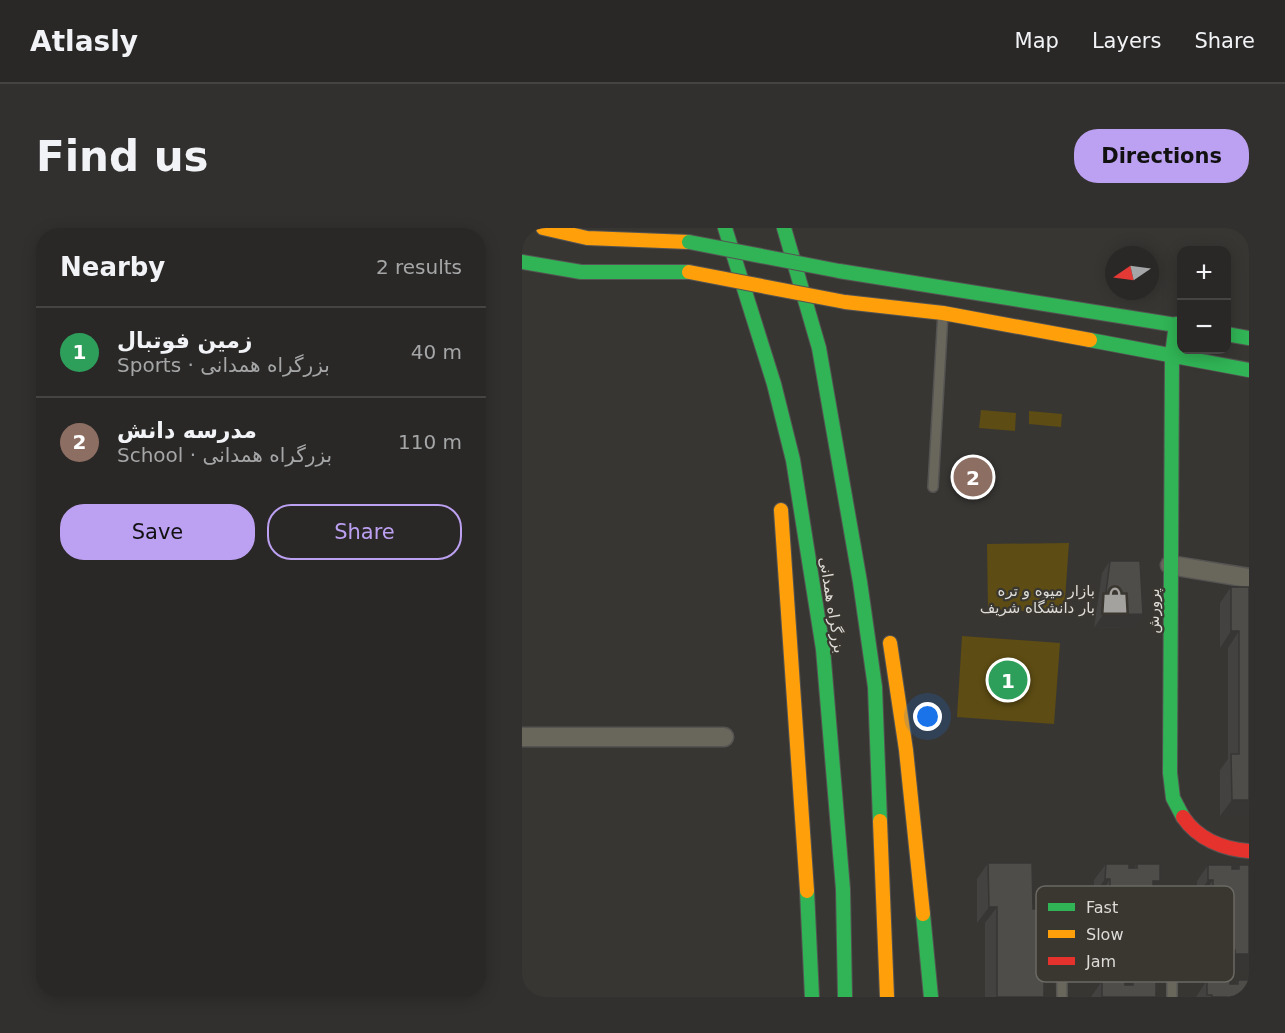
<!DOCTYPE html>
<meta charset="utf-8">
<style>
:root{--surface:#2a2826;--page:#32302e;--text:#f1f3f6;--muted:#a5a6a7;--line:#464443;--accent:#bca0f2}
body{margin:0;font-family:"DejaVu Sans",Vazirmatn,sans-serif;background:var(--page);color:var(--text)}
.controls{position:absolute;right:18px;top:18px;display:grid;overflow:hidden;border-radius:12px;box-shadow:0 3px 15px #0003}
.controls button{width:54px;height:54px;display:grid;place-items:center;padding:0;border:0;border-bottom:2px solid var(--line);background:var(--surface);color:var(--text);font:30px sans-serif}
.compass{position:absolute;left:583px;top:18px;width:54px;height:54px;border-radius:50%;background:var(--surface);box-shadow:0 3px 15px #0003;rotate:257deg}
.you{position:absolute;left:406px;top:489px;width:21px;height:21px;margin:-15px;border:4px solid #fff;border-radius:50%;background:#1a73e8;box-shadow:0 0 0 9px #1a73e833}
.badge{display:grid;place-items:center;width:39px;height:39px;border-radius:50%;background:var(--accent);color:#fff;font-size:20px;font-weight:700}
.pin{position:absolute;translate:-50% -50%;border:3px solid #fff;box-shadow:0 2px 6px #0006}
.list{margin:0;padding:0;list-style:none}
h2{display:flex;justify-content:space-between;align-items:center;height:78px;margin:0;padding:0 24px;font-size:26px}
h2 small{font-size:20px;font-weight:400;color:var(--muted)}
.list li{display:grid;grid-template-columns:39px 1fr auto;gap:18px;align-items:center;box-sizing:border-box;height:90px;padding:0 24px;border-top:2px solid var(--line)}
.list b{display:block;font-size:22px;white-space:nowrap}
.list p{margin:0;font-size:20px;white-space:nowrap;color:var(--muted)}
.list em{font-size:20px;font-style:normal;color:var(--muted)}
.actions{display:flex;gap:12px;padding:18px 24px}
.actions a{flex:1;padding:14px 0;border:2px solid var(--accent);border-radius:24px;text-align:center;font-size:21px;color:var(--accent)}
.actions .main{background:var(--accent);color:#111}
.map{position:relative;flex:none;width:727px;height:769px;overflow:hidden;border-radius:24px}
header{display:flex;align-items:center;gap:36px;box-sizing:border-box;height:84px;padding:0 30px;background:var(--surface);border-bottom:2px solid var(--line)}
header strong{font-size:28px}
nav{display:flex;gap:33px;margin-inline-start:auto;font-size:21px}
.intro{display:flex;align-items:center;justify-content:space-between;box-sizing:border-box;height:144px;padding:0 36px}
h1{margin:0;font-size:42px}
.button{padding:15px 27px;border-radius:24px;background:var(--accent);color:#111;font-size:21px;font-weight:700}
main{display:flex;gap:36px;padding:0 36px}
aside{flex:1;background:var(--surface);border-radius:24px;box-shadow:0 3px 15px #0003}
.map>svg:first-child{display:block}
.pitch{fill:#5d4c13}
.lines{fill:none;stroke-linecap:round;stroke-linejoin:round}
.lane-casing{stroke:#555452;stroke-width:12}
.street-casing{stroke:#555452;stroke-width:21}
.fast-casing{stroke:#555452;stroke-width:16}
.slow-casing{stroke:#555452;stroke-width:16}
.jam-casing{stroke:#555452;stroke-width:16}
.lane{stroke:#69665c;stroke-width:9}
.street{stroke:#69665c;stroke-width:18}
.fast{stroke:#30b455;stroke-width:14}
.slow{stroke:#ff9f0a;stroke-width:14}
.jam{stroke:#e5322d;stroke-width:14}
.fast-bridge-casing{stroke:#555452;stroke-width:16;stroke-linecap:butt}
.slow-bridge-casing{stroke:#555452;stroke-width:16;stroke-linecap:butt}
.fast-bridge{stroke:#30b455;stroke-width:14}
.slow-bridge{stroke:#ff9f0a;stroke-width:14}
.wall{fill:#444240}
.shaded-wall{fill:#373634}
.building{fill:#4f4d4a;stroke:#373634;stroke-width:1.5}
.labels{text-anchor:middle;stroke-width:4.5;stroke-linejoin:round;paint-order:stroke}
.poi-label{font-size:15px;fill:#dedcd8;stroke:#3a3731;text-anchor:end}
.street-label{font-size:15px;fill:#dedcd8;stroke:#3a3731}
.key{fill:#3a3731;stroke:#6b6963;stroke-width:1.5}
.key-label{font-size:16px;fill:#dedcd8}
</style>
<header>
<strong>Atlasly</strong>
<nav><a>Map</a><a>Layers</a><a>Share</a></nav>
</header>
<div class="intro"><h1>Find us</h1><a class="button">Directions</a></div>
<main>
<aside>
<h2>Nearby<small>2 results</small></h2>
<ul class="list">
<li><span class="badge" style="background:#2e9e5b">1</span><div><b>زمین فوتبال</b><p>Sports · بزرگراه همدانی</p></div><em>40 m</em></li>
<li><span class="badge" style="background:#8d6e63">2</span><div><b>مدرسه دانش</b><p>School · بزرگراه همدانی</p></div><em>110 m</em></li>
</ul>
<div class="actions"><a class="main">Save</a><a>Share</a></div>
</aside>
<div class="map">
<svg width="727" height="769" viewBox="0 0 727 769">
<rect width="100%" height="100%" fill="#383633"/>
<path class="pitch" d="M459,182L494,185L493,203L457,200Z
M507,183L540,186L539,199L507,196Z
M547,315L542,385L466,381L465,316Z
M440,408L538,415L532,496L435,489Z"/>
<g class="lines">
<g class="lane-casing">
<path id="lane" d="M411,259L421,85
M650,665V769
M539,671L540,769"/>
</g>
<g class="street-casing">
<path id="street" d="M648,337L727,350
M0,509H202"/>
</g>
<g class="fast-casing">
<path id="fast" d="M203,0L252,156L271,232L301,421L321,661L323,769
M262,0L297,120L338,354L353,459L358,593
M0,34L59,44H167
M317,43L660,98
M654,96L650,127L648,545L651,570L661,589
M704,106L727,110
M568,112L727,142
M285,663L290,769
M401,686L409,769"/>
</g>
<g class="slow-casing">
<path id="slow" d="M21,0L65,10L167,14
M323,74L421,85L568,112
M259,282L285,663
M368,415L384,522L401,686
M358,593L365,769"/>
</g>
<g class="jam-casing">
<path id="jam" d="M661,589C676,611 701,621 727,623"/>
</g>
<use href="#lane" class="lane"/>
<use href="#street" class="street"/>
<use href="#fast" class="fast"/>
<use href="#slow" class="slow"/>
<use href="#jam" class="jam"/>
<g class="fast-bridge-casing">
<path id="fast-bridge" d="M167,14L317,43"/>
</g>
<g class="slow-bridge-casing">
<path id="slow-bridge" d="M167,44L323,74"/>
</g>
<use href="#fast-bridge" class="fast-bridge"/>
<use href="#slow-bridge" class="slow-bridge"/>
</g>
<path class="wall" d="M588,333L621,386L612,399L572,400L580,345Z
M709,359H727V588H698V542L706,531V420H698V375Z
M466,635L511,681L522,769H463V695H455V651Z
M584,636L607,640H612L615,636L631,662V710L636,725L625,741H599V738H594L592,741H570L571,724L577,716V668L572,667V652Z
M686,637L710,641H715L717,637H727V742H702V739H697L695,742H673V726L679,717V669H675V653Z
M685,752L714,756L716,752L727,769H674Z
M580,753L608,757L611,754L634,769H569Z"/>
<path class="shaded-wall" d="M621,386L612,399L572,400L581,387Z
M709,403H717L706,420H698Z
M710,572H727V588H698Z
M583,651H588L577,668L572,667Z
M686,652H691L679,669H675Z
M631,653H638L626,670Z
M467,679H475L463,695H455Z
M604,721H611L599,738H594L592,741H570L582,724Z
M706,722H713L702,739H697L695,742H673L685,726Z
M611,724L636,725L625,741H599Z
M713,726H727V742H702Z"/>
<path class="building" d="M588,333H618L621,386L581,387Z
M709,359H727V572H710L709,526H717V403H709Z
M466,635H510L511,681H522V769H475V679H467Z
M584,636H607V640H615V636H638V653H631V710H636V725L611,724V721H604V725L582,724V708H588V651H583Z
M686,637H710V641H717V637H727V726H713V722H706V726H685V709H691V652H686Z
M685,752H708V756H716V752H727V769H690V767H685Z
M580,753H603V757H611V754H634V769H580Z"/>
<defs>
<g id="shop-bare" transform="scale(2.07)"><path d="M-5-2.5h2.3a2.7 3.5 0 0 1 5.4 0H5L5.5 6h-11ZM-1.5-2.5h3a1.5 2.3 0 0 0-3 0Z" fill="#a4a29e" stroke="#3a3731" stroke-width="2.5" paint-order="stroke"/></g>
</defs>
<g fill-rule="evenodd">
<use href="#shop-bare" x="593" y="372"/>
</g>
<g class="labels">
<g class="poi-label">
<text x="573" y="368">بازار میوه و تره<tspan x="573" dy="17">بار دانشگاه شریف</tspan></text>
</g>
<g class="street-label">
<text transform="translate(310 377) rotate(81)" y="5">بزرگراه همدانی</text>
<text transform="translate(632 383) rotate(-90)" y="5">پرورش</text>
</g>
</g>
<rect x="514" y="658" width="198" height="96" rx="9" class="key"/>
<rect x="526" y="675" width="27" height="8" fill="#30b455"/>
<rect x="526" y="702" width="27" height="8" fill="#ff9f0a"/>
<rect x="526" y="729" width="27" height="8" fill="#e5322d"/>
<g class="key-label">
<text x="564" y="685">Fast</text>
<text x="564" y="712">Slow</text>
<text x="564" y="739">Jam</text>
</g>
</svg>
<div class="controls">
<button>+</button>
<button>−</button>
</div>
<svg class="compass" viewBox="-18 -18 36 36"><path d="M0-13l5 13h-10z" fill="#e53935"/><path d="M0 13l5-13h-10z" fill="#a5a6a7"/></svg>
<div class="you"></div>
<div class="pin badge" style="left:486px;top:452px;background:#2e9e5b">1</div>
<div class="pin badge" style="left:451px;top:249px;background:#8d6e63">2</div>
</div>
</main>
